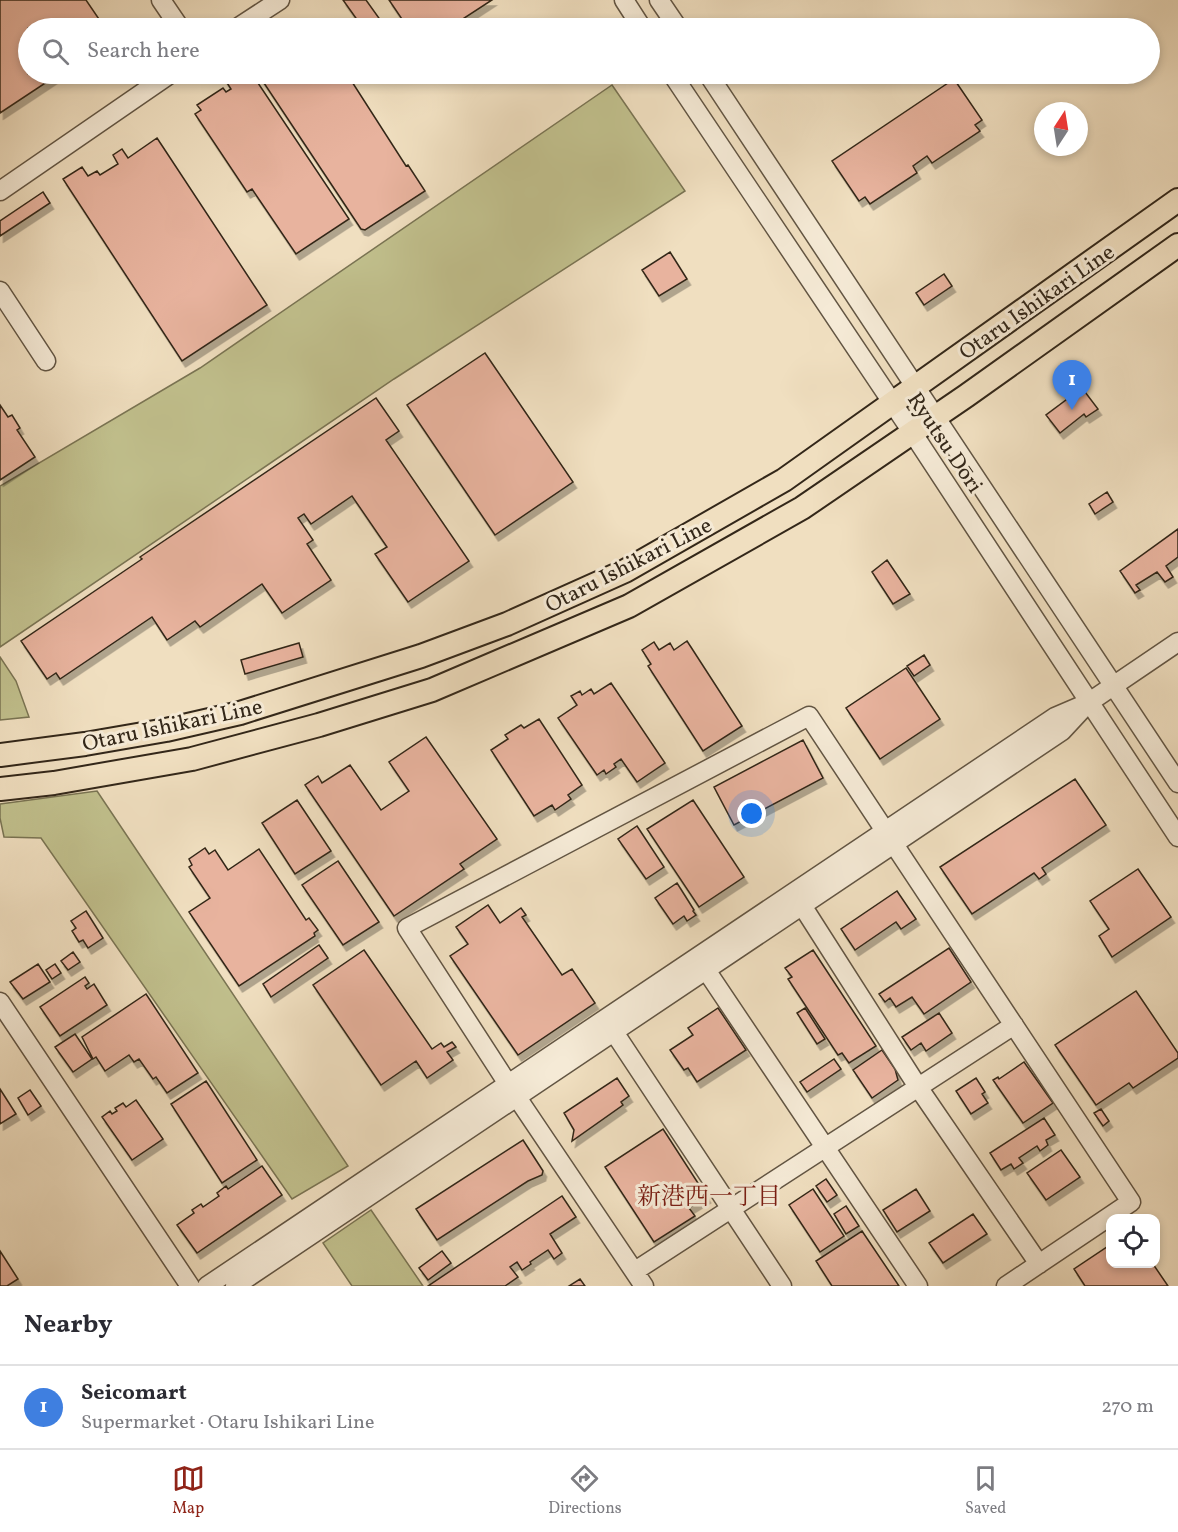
<!DOCTYPE html>
<meta charset="utf-8">
<style>
:root{--surface:#fff;--page:#f7f7f7;--text:#2b2b33;--muted:#7c7c81;--line:#e1e1e2;--accent:#8f2418}
body{margin:0;font-family:Vollkorn,"Noto Serif JP",serif;background:var(--page);color:var(--text)}
.controls{position:absolute;right:18px;bottom:18px;display:grid;overflow:hidden;border-radius:12px;box-shadow:0 3px 9px #0003}
.controls button{width:54px;height:54px;display:grid;place-items:center;padding:0;border:0;border-bottom:2px solid var(--line);background:var(--surface);color:var(--text);font:30px sans-serif}
.compass{position:absolute;left:1034px;top:102px;width:54px;height:54px;border-radius:50%;background:var(--surface);box-shadow:0 3px 9px #0003;rotate:12deg}
.you{position:absolute;left:752px;top:814px;width:21px;height:21px;margin:-15px;border:4px solid #fff;border-radius:50%;background:#1a73e8;box-shadow:0 0 0 9px #1a73e833}
.badge{display:grid;place-items:center;width:39px;height:39px;border-radius:50%;background:var(--accent);color:#fff;font-size:20px;font-weight:700}
.pin{position:absolute;translate:-50% -50px;filter:drop-shadow(0 2px 3px #0008)}
.pin::after{content:'';position:absolute;top:32px;width:21px;height:18px;background:inherit;clip-path:polygon(0 0,100% 0,50% 100%)}
.list{margin:0;padding:0;list-style:none}
h2{display:flex;justify-content:space-between;align-items:center;height:78px;margin:0;padding:0 24px;font-size:26px}
h2 small{font-size:20px;font-weight:400;color:var(--muted)}
.list li{display:grid;grid-template-columns:39px 1fr auto;gap:18px;align-items:center;box-sizing:border-box;height:84px;padding:0 24px;border-top:2px solid var(--line)}
.list b{display:block;font-size:22px;white-space:nowrap}
.list p{margin:0;font-size:20px;white-space:nowrap;color:var(--muted)}
.list em{font-size:20px;font-style:normal;color:var(--muted)}
.icon{flex:none;width:33px;height:33px;fill:none;stroke:currentColor;stroke-width:2;stroke-linecap:round;stroke-linejoin:round}
.map{position:relative;flex:none;width:1178px;height:1286px;overflow:hidden}
.search{position:absolute;background:var(--surface);box-shadow:0 3px 9px #0003;left:18px;right:18px;top:18px;height:66px;display:flex;align-items:center;gap:15px;box-sizing:border-box;padding:0 21px;border-radius:33px;color:var(--muted);font-size:22px}
.sheet{height:162px;background:var(--surface)}
nav{display:flex;justify-content:space-around;align-items:center;box-sizing:border-box;height:84px;border-top:2px solid var(--line);background:var(--surface);font-size:16px;color:var(--muted)}
nav a{display:grid;justify-items:center;gap:3px}
nav .on{color:var(--accent)}
.map>svg:first-child{display:block}
.green{fill:#c1c08d;stroke:#7a7453;stroke-width:1.5}
.building{fill:#e8b39e;stroke:#332719;stroke-width:1.5;filter:url(#shadow)}
.lines{fill:none;stroke-linecap:round;stroke-linejoin:round}
.minor-casing{stroke:#625543;stroke-width:21}
.major-casing{stroke:#332719;stroke-width:26}
.minor{stroke:#f5ead6;stroke-width:18}
.major{stroke:#f0dfc0;stroke-width:22}
.labels{text-anchor:middle;stroke-width:6;stroke-linejoin:round;paint-order:stroke}
.street-label{font-size:22px;fill:#332719;stroke:#f5ead6}
.neighbourhood-label{font-size:24px;fill:#7a1f14;stroke:#f5ead6}
</style>
<div class="map">
<svg width="1178" height="1286" viewBox="0 0 1178 1286">
<defs>
<filter id="shadow"><feDropShadow dx="3.5" dy="6" stdDeviation="0" flood-color="#0004"/></filter>
</defs>
<rect width="100%" height="100%" fill="#f0dfc0"/>
<filter id="stains"><feTurbulence type="fractalNoise" baseFrequency=".00333" numOctaves="4"/><feColorMatrix values="0 0 0 0 .2 0 0 0 0 .09 0 0 0 0 .02 0 0 0 .5 -.17"/></filter>
<radialGradient id="worn" r=".72"><stop offset=".6" stop-color="#630" stop-opacity="0"/><stop offset="1" stop-color="#630" stop-opacity=".3"/></radialGradient>
<path class="green" d="M612,85L685,191L394,379L0,647V486L200,368Z
M0,657L16,681L29,717L0,720Z
M97,791L348,1166L292,1199L41,838L4,837L0,818V804Z
M371,1210L423,1286H352L323,1243Z"/>
<path class="building" d="M0,0H86L105,28H28V74H59L0,113Z
M343,0H366L386,28H363Z
M389,0H492L449,28H408Z
M225,74H252L349,219L296,254L252,189L247,192L195,114L201,110L197,105L223,88L226,92L231,89L222,75Z
M258,74H347L406,166L408,165L425,191L365,230L361,229Z
M954,79L982,120L975,125L980,131L932,163L927,156L913,166L917,173L870,204L865,197L859,201L832,161Z
M157,138L267,305L182,361L63,179L82,167L88,176L97,171L100,175L118,164L113,155L122,149L128,158Z
M43,192L50,203L0,236V221Z
M670,252L687,279L659,296L642,270Z
M944,274L952,286L924,305L916,293Z
M485,353L573,482L495,535L407,405Z
M1082,388L1098,409L1086,417L1084,414L1060,433L1046,415Z
M376,398L399,431L386,440L469,561L408,602L375,554L387,547L352,496L311,524L304,514L298,518L313,540L307,544L331,580L282,613L262,584L200,627L195,621L167,640L152,617L60,679L56,673L47,679L21,641L142,559L140,557Z
M0,405L8,417L12,415L20,428L17,430L35,457L0,480Z
M1107,492L1113,502L1095,514L1089,504Z
M1178,529V557L1166,566L1173,577L1165,582L1157,572L1136,585L1140,590L1135,593L1120,571Z
M887,560L910,594L893,604L872,572Z
M687,641L742,726L703,751L648,666L651,664L642,650L654,642L659,650L670,643L674,650Z
M299,643L303,657L245,674L241,660Z
M924,655L930,665L914,676L907,666Z
M906,668L940,719L880,759L846,708Z
M611,683L665,763L637,782L621,759L614,764L616,767L606,774L604,770L597,775L558,718L577,705L571,696L580,691L582,695L591,689L594,694Z
M539,719L582,785L568,795L571,799L555,810L552,805L534,816L491,750L508,739L505,735L521,725L524,728Z
M426,737L497,839L460,864L464,869L394,916L305,785L318,776L322,783L350,765L381,810L409,791L389,762Z
M803,740L823,778L734,825L714,787Z
M1075,779L1106,825L1042,868L1046,874L1039,879L1034,873L972,914L940,867Z
M297,800L331,851L295,874L262,823Z
M693,800L744,877L699,907L647,829Z
M637,826L664,867L646,879L618,839Z
M205,848L209,854L215,850L228,870L259,849L306,920L309,918L318,930L314,933L315,936L239,986L189,912L210,898L189,867L192,865L189,859Z
M338,861L379,922L343,945L302,885Z
M1138,869L1171,917L1112,957L1099,936L1109,929L1090,901Z
M677,883L694,910L693,911L696,915L687,921L684,916L673,924L655,898Z
M897,891L916,919L901,929L896,922L855,950L841,929Z
M488,905L500,923L521,908L526,915L522,917L562,975L572,969L595,1003L518,1055L450,956L468,944L456,927Z
M86,911L103,938L88,948L83,940L79,942L72,931L76,928L71,921Z
M319,945L328,958L271,997L263,984Z
M949,948L971,982L924,1014L912,997L896,1007L890,998L885,1002L879,994Z
M364,950L432,1049L441,1043L444,1047L452,1042L456,1047L447,1052L453,1060L427,1078L416,1061L381,1085L313,985Z
M813,950L876,1046L849,1063L842,1053L838,1055L788,979L792,977L785,968Z
M73,952L80,962L68,970L61,961Z
M38,964L50,982L23,999L10,982Z
M55,964L61,973L52,979L46,970Z
M85,977L89,983L85,986L87,989L94,984L107,1005L60,1036L40,1007Z
M1136,991L1178,1053V1058L1133,1088L1129,1083L1096,1105L1055,1045Z
M146,994L198,1073L167,1093L156,1077L153,1079L139,1059L134,1062L129,1055L105,1071L96,1057L93,1059L82,1037Z
M718,1008L746,1050L697,1082L688,1068L684,1070L670,1050L693,1035L688,1028Z
M805,1008L825,1039L817,1044L797,1013Z
M939,1013L952,1033L926,1051L921,1043L911,1050L902,1037Z
M75,1034L92,1059L73,1072L55,1047Z
M882,1050L895,1069L898,1080L872,1098L853,1070Z
M834,1059L841,1069L807,1092L800,1082Z
M1024,1062L1053,1103L1023,1123L993,1080L998,1077L999,1079Z
M617,1078L629,1096L621,1102L623,1105L572,1141L574,1130L564,1113Z
M976,1078L985,1092L982,1094L988,1103L971,1114L956,1091Z
M206,1081L257,1160L222,1183L171,1104Z
M0,1089L16,1114L0,1124Z
M30,1090L41,1106L28,1115L18,1098Z
M136,1100L163,1139L132,1160L102,1117L110,1111L112,1114L117,1111L115,1108L123,1103L126,1107Z
M1101,1109L1109,1121L1103,1126L1094,1113Z
M1044,1118L1055,1135L1046,1140L1048,1145L1040,1151L1037,1146L1019,1158L1023,1163L1014,1169L1011,1164L1001,1170L990,1153Z
M663,1129L707,1197L689,1208L695,1216L654,1242L605,1167Z
M523,1140L543,1171L542,1175L528,1181L437,1240L416,1209Z
M1061,1150L1080,1177L1046,1200L1027,1173Z
M262,1166L282,1195L197,1253L177,1225L194,1213L192,1210L201,1204L203,1207L219,1196L217,1193L226,1186L228,1189Z
M826,1179L837,1195L827,1202L816,1186Z
M813,1189L844,1236L820,1252L789,1205Z
M916,1189L930,1211L897,1232L883,1210Z
M562,1196L576,1217L550,1234L562,1253L554,1259L548,1250L530,1262L531,1264L522,1270L517,1262L510,1267L518,1277L505,1286H428Z
M846,1206L859,1226L846,1234L834,1214Z
M973,1214L987,1234L943,1263L929,1243Z
M862,1231L899,1286H832L816,1261Z
M1110,1245V1264H1153L1168,1286H1085L1074,1269Z
M0,1251L18,1279L7,1286H0Z
M442,1251L451,1263L428,1280L419,1268Z
M580,1279L585,1286H569Z"/>
<g class="lines">
<g class="minor-casing">
<path id="minor" d="M161,0L180,28
M624,0L642,28
M659,0L678,28
M237,28L280,0
M672,74L912,432L1178,837
M708,74L1178,783
M0,191L170,74
M0,291L46,361
M796,896L918,1087L1039,1264
M700,961L918,1286
M0,1002L190,1286
M608,1023L782,1286
M635,1271L1014,1025
M207,1286L1055,717L1083,705
M235,1286L1062,731L1088,703L1178,642
M644,1286L508,1084L407,928L809,716L1131,1202L1006,1286"/>
</g>
<g class="major-casing">
<path id="major" d="M0,755L85,744L166,730L240,713L421,656L507,624L625,571L784,480L1178,200
M0,789L54,783L192,759L319,725L432,690L629,606L802,508L966,396L1178,245"/>
</g>
<use href="#minor" class="minor"/>
<use href="#major" class="major"/>
</g>
<g class="labels">
<g class="street-label">
<text transform="translate(1036 301) rotate(-35)" y="8">Otaru Ishikari Line</text>
<text transform="translate(946 442) rotate(56)" y="8">Ryutsu Dōri</text>
<text transform="translate(628 564) rotate(-27)" y="8">Otaru Ishikari Line</text>
<text transform="translate(172 724) rotate(-12)" y="8">Otaru Ishikari Line</text>
</g>
<g class="neighbourhood-label">
<text x="709" y="1204">新港西一丁目</text>
</g>
</g>
<rect width="100%" height="100%" filter="url(#stains)"/>
<rect width="100%" height="100%" fill="url(#worn)"/>
</svg>
<div class="controls">
<button><svg class="icon" aria-label="locate" viewBox="0 0 24 24"><circle cx="12" cy="12" r="6"/><path d="M12 2v4M12 18v4M2 12h4M18 12h4"/></svg></button>
</div>
<svg class="compass" viewBox="-18 -18 36 36"><path d="M0-13l5 13h-10z" fill="#e53935"/><path d="M0 13l5-13h-10z" fill="#7c7c81"/></svg>
<div class="you"></div>
<div class="pin badge" style="left:1072px;top:410px;background:#3f7fe0">1</div>
<div class="search"><svg class="icon" aria-label="search" viewBox="0 0 24 24"><circle cx="10" cy="10" r="6"/><path d="M15 15l6 6"/></svg>Search here</div>
</div>
<section class="sheet">
<h2>Nearby<small></small></h2>
<ul class="list">
<li><span class="badge" style="background:#3f7fe0">1</span><div><b>Seicomart</b><p>Supermarket · Otaru Ishikari Line</p></div><em>270 m</em></li>
</ul>
</section>
<nav>
<a class="on"><svg class="icon" aria-label="map" viewBox="0 0 24 24"><path d="M3 6l6-2 6 2 6-2v14l-6 2-6-2-6 2zM9 4v14M15 6v14"/></svg>Map</a>
<a><svg class="icon" aria-label="directions" viewBox="0 0 24 24"><path d="M12 3l9 9-9 9-9-9zM9 14v-3h6M13 9l2 2-2 2"/></svg>Directions</a>
<a><svg class="icon" aria-label="saved" viewBox="0 0 24 24"><path d="M7 4h10v16l-5-4-5 4z"/></svg>Saved</a>
</nav>
